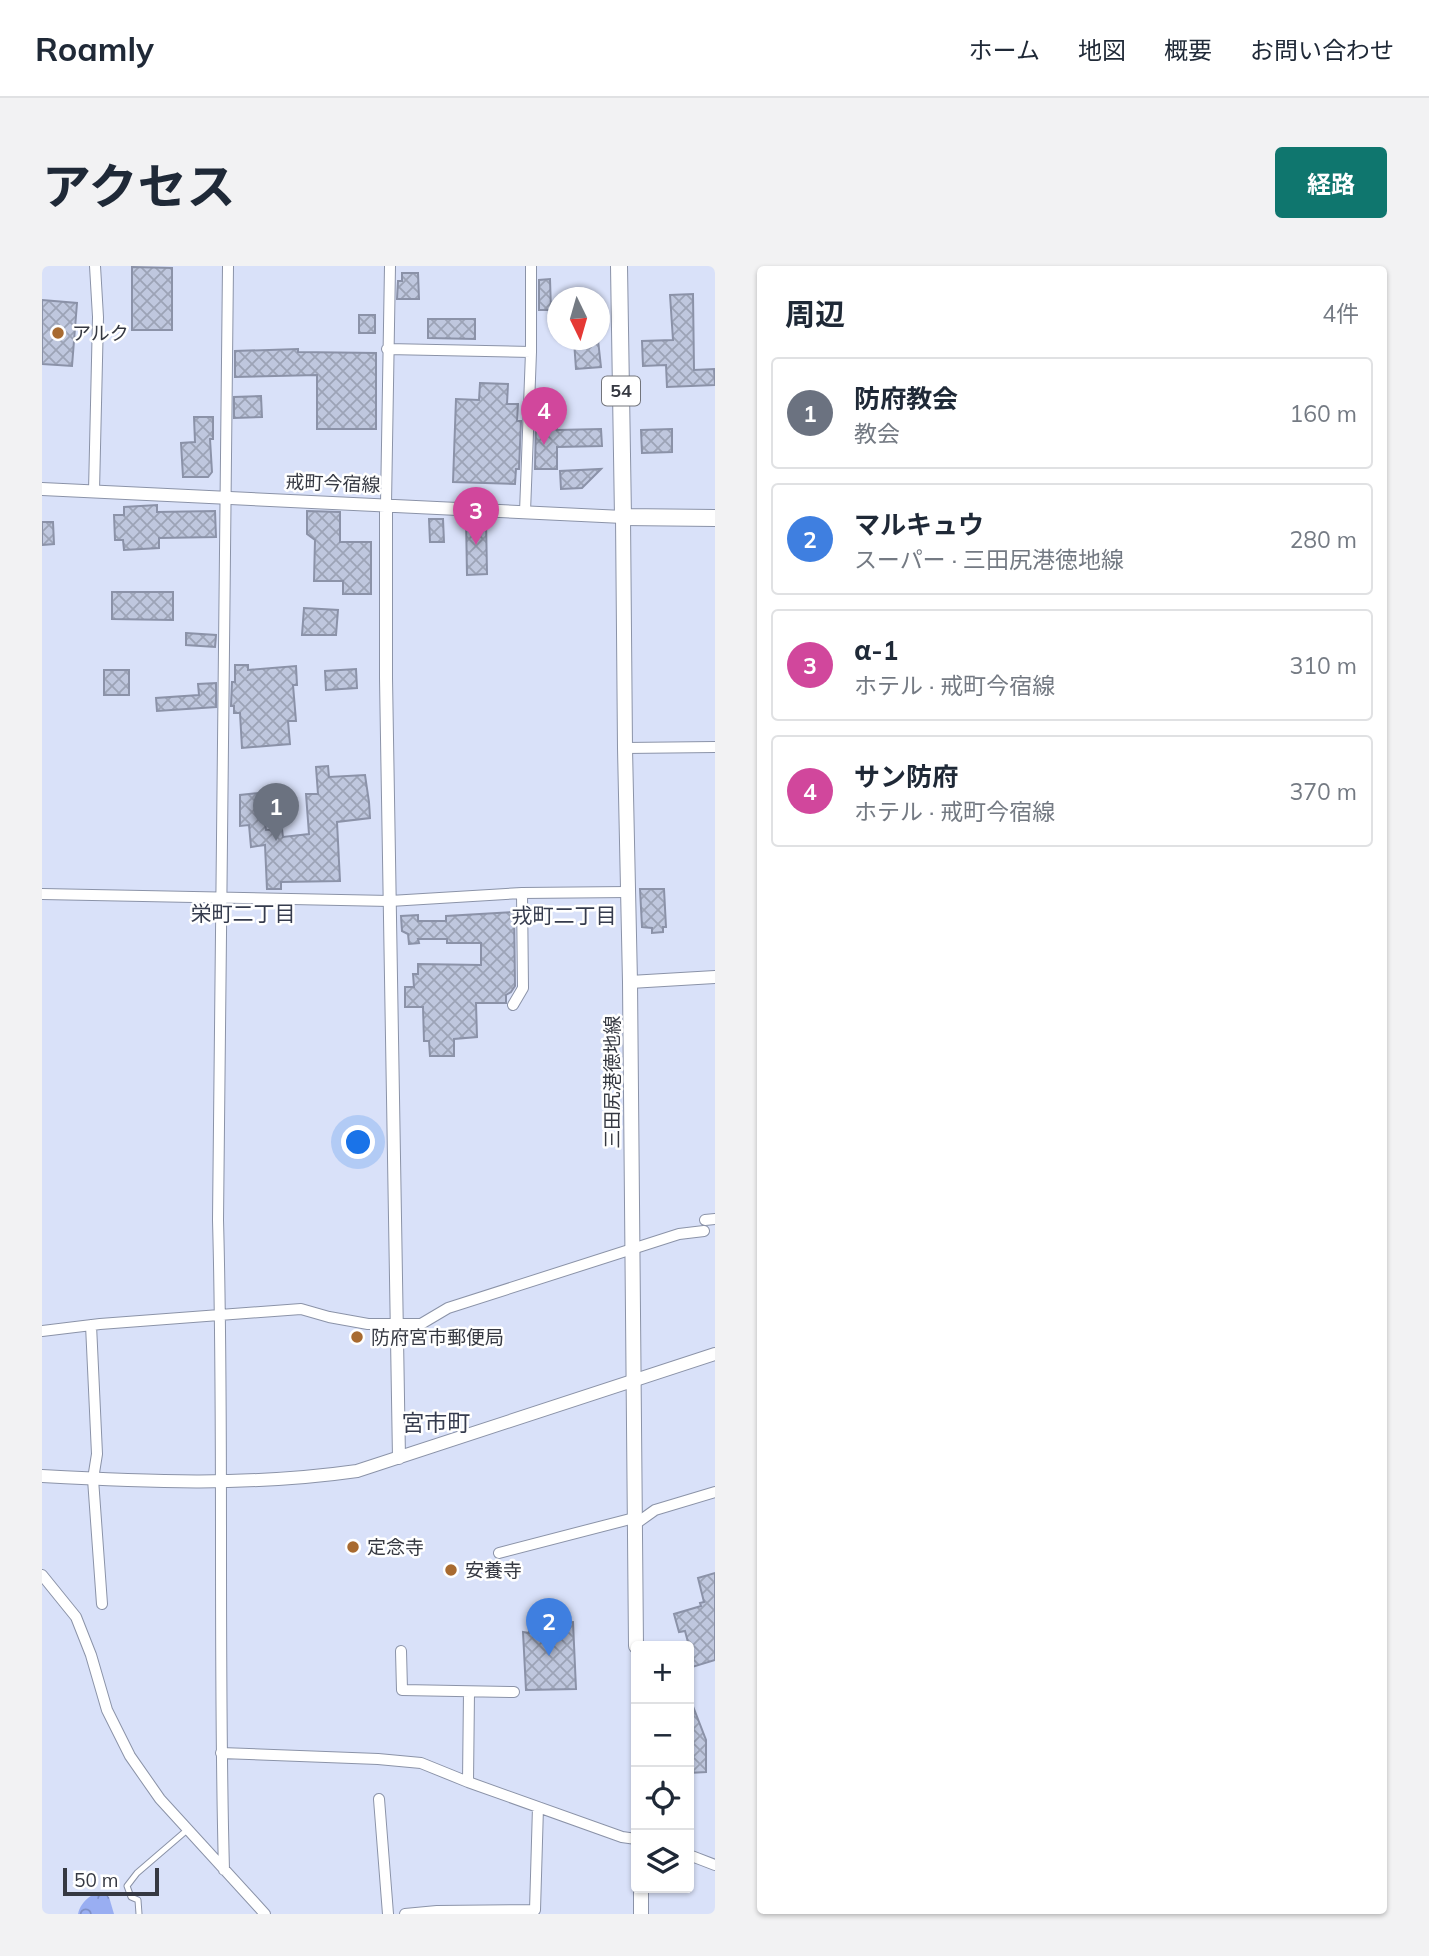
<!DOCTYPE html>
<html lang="ja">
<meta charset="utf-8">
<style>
:root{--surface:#fff;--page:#f2f2f3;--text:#1f2937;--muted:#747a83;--line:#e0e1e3;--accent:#0f766e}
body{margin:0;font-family:Mulish,"Noto Sans JP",sans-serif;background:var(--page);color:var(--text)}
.controls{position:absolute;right:21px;bottom:21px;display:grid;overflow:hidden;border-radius:7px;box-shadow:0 2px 5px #0004}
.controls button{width:63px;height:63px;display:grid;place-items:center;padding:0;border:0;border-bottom:2px solid var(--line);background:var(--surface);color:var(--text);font:35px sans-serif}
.compass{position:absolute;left:505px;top:21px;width:63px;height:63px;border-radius:50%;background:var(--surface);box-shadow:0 2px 5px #0004;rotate:175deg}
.scale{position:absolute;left:21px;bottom:18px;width:96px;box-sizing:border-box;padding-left:7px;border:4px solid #363942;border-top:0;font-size:19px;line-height:24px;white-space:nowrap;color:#363942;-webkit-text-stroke:5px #fff;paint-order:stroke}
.you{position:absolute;left:317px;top:877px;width:24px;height:24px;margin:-18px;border:5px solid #fff;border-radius:50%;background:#1a73e8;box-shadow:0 0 0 10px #1a73e833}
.badge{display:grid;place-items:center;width:46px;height:46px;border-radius:50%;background:var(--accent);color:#fff;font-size:23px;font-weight:700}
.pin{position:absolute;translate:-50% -58px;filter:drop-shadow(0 2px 4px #0008)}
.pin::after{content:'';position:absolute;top:37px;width:24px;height:21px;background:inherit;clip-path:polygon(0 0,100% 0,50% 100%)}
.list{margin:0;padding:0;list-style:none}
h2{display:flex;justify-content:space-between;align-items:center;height:91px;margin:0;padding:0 28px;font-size:30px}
h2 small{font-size:23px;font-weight:400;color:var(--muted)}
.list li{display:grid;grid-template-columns:46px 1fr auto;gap:21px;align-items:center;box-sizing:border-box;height:112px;margin:0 14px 14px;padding:0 14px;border:2px solid var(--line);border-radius:7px}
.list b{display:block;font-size:26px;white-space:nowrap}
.list p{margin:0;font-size:23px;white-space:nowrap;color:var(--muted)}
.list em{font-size:23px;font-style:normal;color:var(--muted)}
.icon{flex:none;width:38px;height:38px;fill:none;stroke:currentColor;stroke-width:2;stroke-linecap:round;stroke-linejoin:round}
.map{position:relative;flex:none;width:673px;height:1648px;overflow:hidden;border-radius:7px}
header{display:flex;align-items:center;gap:42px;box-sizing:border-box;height:98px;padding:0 35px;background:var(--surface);border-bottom:2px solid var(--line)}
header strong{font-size:33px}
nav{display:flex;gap:38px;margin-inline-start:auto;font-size:24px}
.intro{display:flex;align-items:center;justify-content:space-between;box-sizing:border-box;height:168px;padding:0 42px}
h1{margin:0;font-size:49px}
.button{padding:18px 32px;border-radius:7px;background:var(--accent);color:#fff;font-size:24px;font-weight:700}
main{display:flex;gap:42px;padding:0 42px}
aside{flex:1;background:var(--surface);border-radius:7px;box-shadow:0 2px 5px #0004}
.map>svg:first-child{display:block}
.forest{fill:url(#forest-crowns)}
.building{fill:url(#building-cross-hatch);stroke:#8b92a8;stroke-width:2}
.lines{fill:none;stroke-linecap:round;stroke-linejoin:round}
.service-casing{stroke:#8b93a8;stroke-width:7}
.minor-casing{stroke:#8b93a8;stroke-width:12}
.tertiary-casing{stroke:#8b93a8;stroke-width:14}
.secondary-casing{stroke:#8b93a8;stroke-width:16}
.primary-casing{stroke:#8b93a8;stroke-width:18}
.service{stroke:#fff;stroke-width:5}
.minor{stroke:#fff;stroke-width:10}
.tertiary{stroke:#fff;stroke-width:12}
.secondary{stroke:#fff;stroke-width:14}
.primary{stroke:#fff;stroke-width:16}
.poi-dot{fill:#a86a30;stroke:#fff;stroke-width:2.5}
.labels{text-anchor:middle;stroke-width:5;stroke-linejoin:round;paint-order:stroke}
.shield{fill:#fff;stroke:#72747b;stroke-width:2}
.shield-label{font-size:18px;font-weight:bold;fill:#363942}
.poi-label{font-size:19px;fill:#363942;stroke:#fff;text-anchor:start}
.street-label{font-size:19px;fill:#363942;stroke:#fff}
.neighbourhood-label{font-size:21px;fill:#363c4e;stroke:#fff}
.quarter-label{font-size:23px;fill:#363c4e;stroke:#fff}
</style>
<header>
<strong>Roamly</strong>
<nav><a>ホーム</a><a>地図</a><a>概要</a><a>お問い合わせ</a></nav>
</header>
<div class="intro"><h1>アクセス</h1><a class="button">経路</a></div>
<main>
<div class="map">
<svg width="673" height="1648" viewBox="0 0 673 1648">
<defs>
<pattern id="forest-crowns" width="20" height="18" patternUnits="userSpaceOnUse" patternTransform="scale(1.75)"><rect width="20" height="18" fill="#99aef2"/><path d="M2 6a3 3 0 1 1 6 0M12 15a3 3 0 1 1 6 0" fill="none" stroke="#7e8fc6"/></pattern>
<pattern id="building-cross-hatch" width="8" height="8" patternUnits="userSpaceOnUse" patternTransform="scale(1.75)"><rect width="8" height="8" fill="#bfc7de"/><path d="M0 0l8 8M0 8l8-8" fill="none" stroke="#9ca3b6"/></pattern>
</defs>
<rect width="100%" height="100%" fill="#d9e1f9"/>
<path class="forest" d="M60,1626L67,1631L72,1648H36C38,1637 49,1627 60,1626Z"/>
<path class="building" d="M90,1L130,2V64H90Z
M360,7H376L377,33H355L356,15H360Z
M508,13L509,44H497V14Z
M651,28L652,104L672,103L673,119L625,121L624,99L601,100L600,75L631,74L628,29Z
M0,34L35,37L30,100L0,98Z
M317,49H333V67H317Z
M386,53H433V73L386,72Z
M544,74H556L559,101L534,103L532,75Z
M256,83V86L334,87V163H275V109L193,111V85Z
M438,117L466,118L465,138H476L475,155H479L477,203H474L473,218L411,216L414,133L437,134Z
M219,130L220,151L192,152V131Z
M152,151H171V173H168L170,206L166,211H141L139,177L153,176Z
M494,155H515V164L559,163L560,180L515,181V203H493Z
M630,163V186L600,187L599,164Z
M559,203L540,222L519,223L518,205Z
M115,239V246L173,245L174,271L117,272V282L82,284L81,274H73L72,249H82V241Z
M265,245L298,246V276H329V328H301V315H272L273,274L265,268Z
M424,252L444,253L445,308L425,309Z
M387,253H401L402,276H388Z
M0,256H11L12,278L0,279Z
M70,326H131V354L70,353Z
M262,342L296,344L294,369H260Z
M144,367L174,369L173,381L144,379Z
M193,399H206V404L254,400L255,419H251L254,455H246L248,478L200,482L198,447H192V440H189L190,416H193Z
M314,403L315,422L284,424L283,405Z
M62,404H87V429H62Z
M174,417V441L115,445L114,432L157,429L156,418Z
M286,500L287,511L323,509L327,536L328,552L295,556L298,615L239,616V623H225L223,579L209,581L207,559L198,560V529L217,527L219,547H222L224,564L240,563L241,571L267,568L264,528H276L274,501Z
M598,623H622L624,661H621V666L610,667V662L600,661Z
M472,646L473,720L469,726L464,729V737H434L435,771L412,773V790H388L387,775H382L381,741H363V721H372L371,708H376V698L439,699V677H405V673H376L377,677L367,678L366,668L360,665L359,650L376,649V655H404V650Z
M673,1307V1394L647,1402V1380L643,1365L637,1366L632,1348L659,1340L658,1337L662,1336L656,1312Z
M531,1356L534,1423L484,1424L481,1366L487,1367L488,1359Z
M647,1430L664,1474V1506L647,1507Z"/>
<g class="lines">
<g class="service-casing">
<path id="service" d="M97,1648L96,1634L89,1631L85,1620L95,1607L145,1564"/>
</g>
<g class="minor-casing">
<path id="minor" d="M345,83L489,86
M52,225L56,51L53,0
M344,238L348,0
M483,246L489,86V0
M583,482L673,481
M0,628L348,635L480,627L586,626
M471,739L481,722L480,627
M663,954L673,953
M49,1059L55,1188L51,1213L60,1338
M0,1065L58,1058L259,1043L287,1051L326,1058H379L406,1042L637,968L662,965
M592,1259L613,1244L673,1226
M457,1287L592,1252
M0,1309L34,1351L49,1389L65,1444L88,1490L118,1533L223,1648
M359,1385L360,1424L472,1426
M179,1487L336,1493L379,1497L426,1516L580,1571L594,1573
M426,1516L427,1426
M337,1533L346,1648
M647,1589L673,1599
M182,1604C176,1387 182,1171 176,954L186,0
M363,1648L395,1645L493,1644L496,1541"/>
</g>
<g class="tertiary-casing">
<path id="tertiary" d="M0,223L581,251
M344,238V412L357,1192
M588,716L673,711
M0,1210C105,1216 210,1220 315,1205L673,1088"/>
</g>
<g class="secondary-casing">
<path id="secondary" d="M581,251L583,482L588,716L594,1380
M599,1622V1648"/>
</g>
<g class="primary-casing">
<path id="primary" d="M577,0L581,251L673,252"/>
</g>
<use href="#service" class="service"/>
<use href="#minor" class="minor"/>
<use href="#tertiary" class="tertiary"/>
<use href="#secondary" class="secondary"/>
<use href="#primary" class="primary"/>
</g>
<g class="poi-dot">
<circle cx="16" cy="67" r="7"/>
<circle cx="315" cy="1071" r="7"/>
<circle cx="311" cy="1281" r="7"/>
<circle cx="409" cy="1304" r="7"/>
</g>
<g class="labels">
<rect class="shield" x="560" y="110.5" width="38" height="29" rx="5"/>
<g class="shield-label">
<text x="579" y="131">54</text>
</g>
<g class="poi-label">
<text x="30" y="74">アルク</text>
<text x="329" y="1078">防府宮市郵便局</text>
<text x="325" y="1288">定念寺</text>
<text x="423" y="1311">安養寺</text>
</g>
<g class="street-label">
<text transform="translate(291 217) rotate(2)" y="7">戒町今宿線</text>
<text transform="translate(570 816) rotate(-90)" y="7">三田尻港徳地線</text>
</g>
<g class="neighbourhood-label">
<text x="201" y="655">栄町二丁目</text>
<text x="522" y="657">戎町二丁目</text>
</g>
<g class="quarter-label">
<text x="394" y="1165">宮市町</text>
</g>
</g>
</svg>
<div class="controls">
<button>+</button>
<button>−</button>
<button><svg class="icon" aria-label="locate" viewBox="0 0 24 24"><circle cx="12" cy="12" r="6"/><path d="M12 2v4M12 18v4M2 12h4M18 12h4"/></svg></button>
<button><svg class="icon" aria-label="layers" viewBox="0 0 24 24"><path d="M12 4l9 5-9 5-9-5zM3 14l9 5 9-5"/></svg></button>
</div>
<svg class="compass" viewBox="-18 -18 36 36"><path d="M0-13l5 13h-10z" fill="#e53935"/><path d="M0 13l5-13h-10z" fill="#747a83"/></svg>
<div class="scale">50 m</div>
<div class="you"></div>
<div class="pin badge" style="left:234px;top:575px;background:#6b7280">1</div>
<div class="pin badge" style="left:507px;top:1390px;background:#3f7fe0">2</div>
<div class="pin badge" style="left:434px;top:279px;background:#d1479c">3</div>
<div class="pin badge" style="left:502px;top:179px;background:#d1479c">4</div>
</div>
<aside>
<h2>周辺<small>4件</small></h2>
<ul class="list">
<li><span class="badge" style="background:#6b7280">1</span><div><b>防府教会</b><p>教会</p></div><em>160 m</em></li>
<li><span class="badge" style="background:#3f7fe0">2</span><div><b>マルキュウ</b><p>スーパー · 三田尻港徳地線</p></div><em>280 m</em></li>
<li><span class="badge" style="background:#d1479c">3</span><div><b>α-1</b><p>ホテル · 戒町今宿線</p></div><em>310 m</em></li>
<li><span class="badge" style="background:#d1479c">4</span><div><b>サン防府</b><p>ホテル · 戒町今宿線</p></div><em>370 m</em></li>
</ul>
</aside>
</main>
